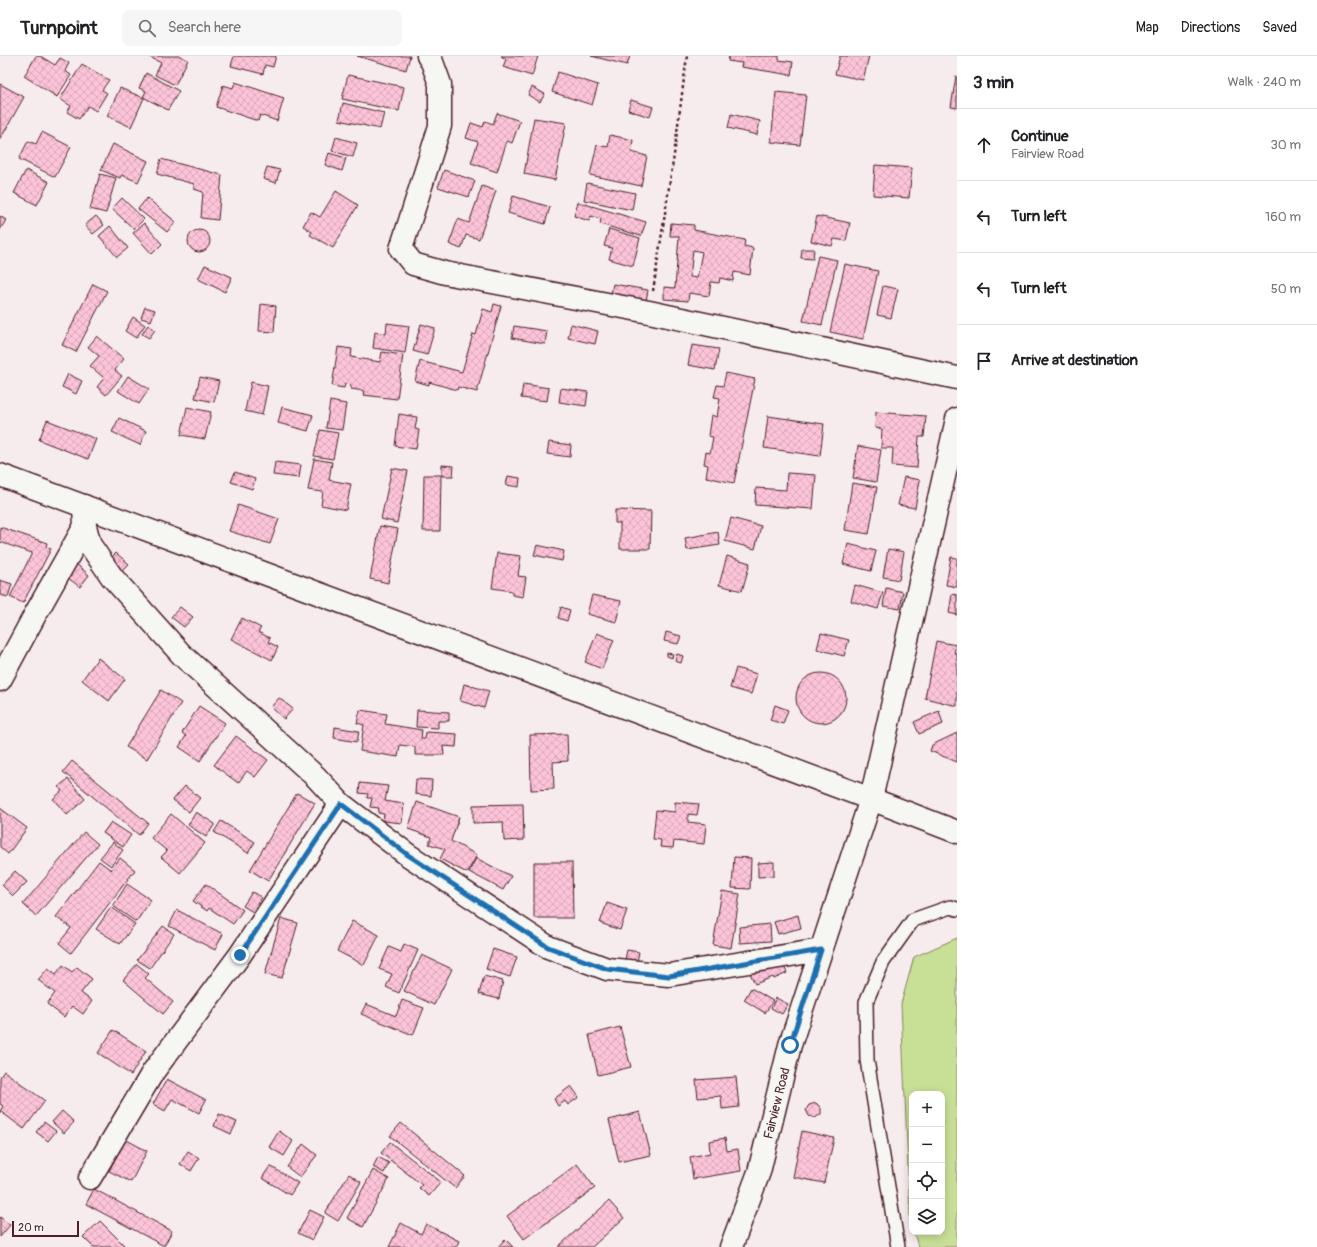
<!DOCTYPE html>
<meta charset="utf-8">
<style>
:root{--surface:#fff;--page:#f6f6f6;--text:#202124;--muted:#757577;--line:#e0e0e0}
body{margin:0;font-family:Pangolin,sans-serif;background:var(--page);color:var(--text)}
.controls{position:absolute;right:12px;bottom:12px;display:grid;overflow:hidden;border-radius:8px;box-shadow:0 2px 10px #0003}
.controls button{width:36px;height:36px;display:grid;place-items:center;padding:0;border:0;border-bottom:1px solid var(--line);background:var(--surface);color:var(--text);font:20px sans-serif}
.scale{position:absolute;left:12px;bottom:10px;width:67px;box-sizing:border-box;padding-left:4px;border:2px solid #4a1f2b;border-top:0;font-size:11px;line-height:14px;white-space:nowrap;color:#4a1f2b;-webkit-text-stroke:3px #f6f6f2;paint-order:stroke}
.stop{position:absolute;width:12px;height:12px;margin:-9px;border:3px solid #1f6fb2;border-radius:50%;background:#fff}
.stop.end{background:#1f6fb2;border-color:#fff;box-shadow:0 1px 4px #0008}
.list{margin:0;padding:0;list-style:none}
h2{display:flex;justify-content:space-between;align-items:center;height:52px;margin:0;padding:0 16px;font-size:17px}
h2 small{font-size:13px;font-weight:400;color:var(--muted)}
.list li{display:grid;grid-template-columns:26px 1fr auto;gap:12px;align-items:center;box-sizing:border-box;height:72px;padding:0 16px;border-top:1px solid var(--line)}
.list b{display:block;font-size:15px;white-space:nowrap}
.list p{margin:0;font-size:13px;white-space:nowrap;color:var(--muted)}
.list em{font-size:13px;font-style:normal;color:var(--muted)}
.icon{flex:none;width:22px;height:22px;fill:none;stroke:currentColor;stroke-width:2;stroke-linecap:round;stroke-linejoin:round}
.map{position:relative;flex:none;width:957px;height:1191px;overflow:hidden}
header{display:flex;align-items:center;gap:24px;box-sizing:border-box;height:56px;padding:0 20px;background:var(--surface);border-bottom:1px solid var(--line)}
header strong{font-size:19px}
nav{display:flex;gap:22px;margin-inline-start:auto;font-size:14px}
.search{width:280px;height:36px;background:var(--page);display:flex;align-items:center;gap:10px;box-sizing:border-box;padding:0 14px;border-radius:8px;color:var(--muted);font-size:15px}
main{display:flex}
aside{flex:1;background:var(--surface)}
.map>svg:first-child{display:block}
.pitch{fill:#c8e096;stroke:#898060}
.building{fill:url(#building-cross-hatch);stroke:#4a1f2b;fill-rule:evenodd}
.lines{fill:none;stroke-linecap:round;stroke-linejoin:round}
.service-casing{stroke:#4a1f2b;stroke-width:16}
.minor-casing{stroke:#4a1f2b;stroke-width:25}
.secondary-casing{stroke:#4a1f2b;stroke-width:25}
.path{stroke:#4a1f2b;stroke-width:2.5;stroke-dasharray:3 3;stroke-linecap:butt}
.service{stroke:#f6f6f2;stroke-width:13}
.minor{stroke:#f6f6f2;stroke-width:22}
.secondary{stroke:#f6f6f2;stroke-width:22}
.route{stroke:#1f6fb2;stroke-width:5}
.labels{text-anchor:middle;stroke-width:3;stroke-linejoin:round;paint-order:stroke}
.street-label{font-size:13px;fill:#4a1f2b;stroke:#f6f6f2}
</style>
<header>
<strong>Turnpoint</strong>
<div class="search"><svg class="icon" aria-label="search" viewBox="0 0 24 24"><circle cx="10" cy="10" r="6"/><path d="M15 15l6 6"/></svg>Search here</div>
<nav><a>Map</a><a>Directions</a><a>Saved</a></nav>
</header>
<main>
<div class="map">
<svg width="957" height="1191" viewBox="0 0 957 1191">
<defs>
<pattern id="building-cross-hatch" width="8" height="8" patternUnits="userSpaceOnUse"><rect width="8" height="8" fill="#fcc4d9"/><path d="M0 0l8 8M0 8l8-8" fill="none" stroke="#daa8ba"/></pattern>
</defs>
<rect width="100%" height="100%" fill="#f7eced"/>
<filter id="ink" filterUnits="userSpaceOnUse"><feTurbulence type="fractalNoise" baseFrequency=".025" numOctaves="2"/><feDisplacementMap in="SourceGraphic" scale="8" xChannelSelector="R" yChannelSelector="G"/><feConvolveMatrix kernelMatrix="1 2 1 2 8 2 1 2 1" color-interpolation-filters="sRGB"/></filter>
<g filter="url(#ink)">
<path class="pitch" d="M957,882V1191H918L914,1176H942V1038H912V1167L910,1160L901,948L914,901Z"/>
<path class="building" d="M36,0H40L55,9L60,2L69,7L65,15L71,19L57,41L24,20Z
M148,0H180L188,4L175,29L155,19L161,7Z
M234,0H276L273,11L265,9L263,18L231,10Z
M357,0H410L406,14Z
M501,0H538L532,20L503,11L506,3Z
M591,0H630L627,9Z
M729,0H779V4L793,6L791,19L741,11L742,7L728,5Z
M840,0H869L863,24L835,18Z
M82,8L109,24L102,34L107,37L96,55L88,50L79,63L67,56L71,50L60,43Z
M558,16L598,29L592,49L552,36Z
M146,17L179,35L168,54L143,41L146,35L139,32Z
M348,19L404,31L399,55L342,43Z
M956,20H957V52L951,51Z
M235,26L284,42L277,65L260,59L258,65L216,51L223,29L233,32Z
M0,28L24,41L1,82H0Z
M532,31L545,38L540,46L528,39Z
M120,32L144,42L131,71L107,60Z
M776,36L806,39L800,89L771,86Z
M631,44L653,51L650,61L628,54Z
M343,47L384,57L380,73L339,64Z
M497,57L520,65L512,87L507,85L497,116L471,107L478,86L466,82L471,67L483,71L485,65L493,68Z
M731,58L760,65L757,79L728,72Z
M534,62L566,67L555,124L524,118Z
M42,76L71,91L55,121L19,103L28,85L36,88Z
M610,79L633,84L631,96L647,100L641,130L590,119L597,89L608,91Z
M336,81L357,87L353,101L332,95Z
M113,88L148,105L138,126L122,119L120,122L101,114Z
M329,97L346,102L342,115L325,109Z
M161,103L222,119L218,164L201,162L203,136L194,133V128L157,118Z
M875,109L912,112L909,142L873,139Z
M267,111L280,114L276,127L263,123Z
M26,114L49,126L37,149L14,137Z
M444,114L475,125L469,141L438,131Z
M100,118L116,122L106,157L90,153Z
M587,127L635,137L632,154L584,144Z
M482,130L496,135L479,183L466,179L461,193L449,188L458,163L469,167Z
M336,135L358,149L333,192L310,179L312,176L303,170L311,156L320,161Z
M513,140L550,151L545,168L508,157Z
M122,142L144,163L134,173L112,153Z
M147,142L176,166L167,176L138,153Z
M578,146L646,166L641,180L600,168L601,163L591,160L589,165L574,160Z
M0,160L6,164L0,174Z
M96,160L104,169L93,178L85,169Z
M817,160L850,167L846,185L834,183L832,190L811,185Z
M144,167L162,188L152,198L133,177Z
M671,167L694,169V174L745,184L744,190L753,192L750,219L734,216L733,225L720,222L719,227L711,226L709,240L689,237L688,245L664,243V231L675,232L679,180H670ZM693,194L702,196L697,222L690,221Z
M110,170L128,192L117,201L99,180Z
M609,173L640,182L633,210L609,203L612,192L604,190Z
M188 185a11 11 0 1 1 22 0a11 11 0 1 1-22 0Z
M802,193H814L813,203L801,202Z
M818,200L837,204L822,269L803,265Z
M845,208L878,215L863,283L830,276Z
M205,209L232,221L225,236L198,223Z
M93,228L107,235L76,296L62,289Z
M613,228L648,234L646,245L611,238Z
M883,230L898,233L891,262L877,259Z
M261,248L276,250L274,276L259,275Z
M494,248L501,250L477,336L458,331L457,334L429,326V329L415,325L420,305L462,316L473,278L476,279L483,253L492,256Z
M145,251L155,254L151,265L141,262Z
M133,261L145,269L136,282L125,275Z
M387,267L409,270L405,297L373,292L375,276L386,278Z
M421,268L435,272L427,299L413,295Z
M571,268L598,275L595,288L568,282Z
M148,269L155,274L149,282L142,278Z
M514,270L547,275L545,288L512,282Z
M97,280L124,303L115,314L122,320L106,339L97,331L104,322L90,310L99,300L88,291Z
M692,289L719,293L715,314L688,309Z
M338,291L352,293L351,301L380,306L382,296L403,299L397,343L363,339L364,335L351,333V329L345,328L344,332L332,330Z
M726,317L755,323L734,427L706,421L708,409L704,408L706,396L710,397L713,381L708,380L711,359L717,361L720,342L714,341L717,329L723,330Z
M68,318L82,325L76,338L62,331Z
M128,320L149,333L139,348L118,335Z
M200,321L219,325L214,346L195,342Z
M251,326L268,330L262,359L245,355Z
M523,328L549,332L547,345L521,342Z
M561,332L588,336L586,350L559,346Z
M330,345L346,348L342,374L326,372Z
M187,351L211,356L205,383L181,379Z
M282,351L313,359L308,375L278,367Z
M876,356L926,360L924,381H919L917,412L892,410L893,392H881L882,373L875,372Z
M399,358L417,361L415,373L419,374L416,393L395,390Z
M768,360L824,368L820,400L764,392Z
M119,362L146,375L140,389L112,376Z
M47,364L96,383L88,403L39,384Z
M320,374L338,377L333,403L314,400Z
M549,386L571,389L570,401L547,398Z
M858,390L881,394L876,426L853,422Z
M314,403L332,406L329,424L351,428L346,454L321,449L323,436L308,434Z
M275,406L301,409L299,422L273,419Z
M442,409L454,410L453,420H442Z
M392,412L408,415L397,467L381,463Z
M235,416L255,423L252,433L231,426Z
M787,417L816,419L813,453L755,449L756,432L786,434Z
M424,419H441L440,475H423Z
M508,420L520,422L519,431L506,429Z
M904,421L920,424L915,452L898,449Z
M852,427L877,431L869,478L845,474Z
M238,449L279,463L270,488L229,475Z
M615,454L651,455L650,493H620V467H615Z
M731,462L761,470L755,493L725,485Z
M380,470L398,473L388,527L370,523Z
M0,471L47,487L46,491L51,493L23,547L10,541L32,497L0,486Z
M718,476L720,489L687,494L685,482Z
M848,488L876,495L871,515L843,508Z
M537,489L564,495L562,505L534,499Z
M888,493L904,496L899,524L883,521Z
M116,497L129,508L121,516L108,505Z
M497,497L521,500L518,520L526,521L523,541L512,539V535L492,532Z
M727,500L750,507L742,535L719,529Z
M951,501L957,502V531L946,529Z
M74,506L89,519L80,531L64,519Z
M0,524L12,528L8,541L0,539Z
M855,529L883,537L878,553L851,545Z
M886,532L903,536L900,553L883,550Z
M952,538L957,539V559L949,557Z
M592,539L621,545L616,566L587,558Z
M180,551L193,561L184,571L171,561Z
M561,551L570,554L567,565L558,562Z
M242,562L261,572L258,576L270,582L268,586L278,591L272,604L231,583Z
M666,576L681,580L678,588L664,585Z
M597,577L614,584L602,613L585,606Z
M821,577L849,584L844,600L817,593Z
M936,585L956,589L954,597H957V650L925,642Z
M667,597L673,598L672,602L667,600Z
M677,598L683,600L681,607L675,605Z
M98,602L125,623L109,645L82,624Z
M736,612L757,618L751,638L730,632Z
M796 642a25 25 0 1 1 50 0a25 25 0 1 1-50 0Z
M464,628L489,635L484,652L460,645Z
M161,634L181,647L147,703L126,691Z
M279,642L293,653L284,663L271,651Z
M775,649L788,654L783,668L770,664Z
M199,650L225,667L200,705L179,691L186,680L182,677Z
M360,654L387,658L385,668L422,674L421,683H425L426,676L457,678L456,691L443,690L444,699H415V691L400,689L398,701L360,695L364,669L357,667Z
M417,654L449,656V665H438V672L416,671Z
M939,655L943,668L919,678L914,666Z
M335,671L359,675L357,686L334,682Z
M957,677V706L930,695L932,689Z
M567,678L568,705L553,706L554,733L531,734L530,679Z
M236,680L268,704L255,721L247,715L238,727L214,709Z
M72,705L148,767L139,779L63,716Z
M68,723L85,743L67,759L53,743L62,735L58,731Z
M416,723L432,724L431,740L415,738Z
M360,727L388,730L385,745L404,748L402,767L383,765L384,758L378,757L379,752L370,751L372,742H367L368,738L359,737Z
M185,730L200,742L189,756L173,744Z
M297,737L315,747L268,825L250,814Z
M417,746L459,761L451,785L477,799L467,817L440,803L445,793L429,788L431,781L408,773Z
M675,746L699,748L697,759L688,758V766L706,768L704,788L674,785L673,792L660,791L661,784L653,783L656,754L675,756Z
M523,748L524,784L504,785L503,766L473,767V749Z
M0,752L27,772L8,798L0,791Z
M196,756L215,768L206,781L188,769Z
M171,758L205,787L180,817L161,801L167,795L151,782Z
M221,765L255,786L248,797L214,776Z
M111,766L131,779L123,791L103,777Z
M84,776L98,788L36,860L23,848Z
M113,786L123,794L111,810L100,802Z
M734,801L751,802L750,833L732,832Z
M120,802L135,814L71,897L59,887L71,872L56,861L99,805L111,814Z
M476,802L511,820L503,834L469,816Z
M534,806H572L573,862H534Z
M774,806V820L758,821V807Z
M15,815L27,826L13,840L2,829Z
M127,828L151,844L136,866L113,850Z
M206,828L243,854L233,868L209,852L207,855L193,845Z
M722,835L740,838L731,892L713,889Z
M252,836L261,841L253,856L243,850Z
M607,847L627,854L620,874L600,867Z
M111,851L135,868L120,888L96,873Z
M177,854L223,878L215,894L169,870Z
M798,859L801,872L778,878L774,866Z
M281,862L298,867L282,922L265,918Z
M352,865L379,879L364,909L337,895Z
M770,868L771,885L740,887L739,871Z
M163,870L174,878L150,912L137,904Z
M404,888L418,894L399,937L386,931L392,918L379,913L389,891L401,896Z
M493,893L517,901L510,921L486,913Z
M627,894L639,896L637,906L625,904Z
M422,899L452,913L434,949L404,935Z
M782,906L787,917L774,923L773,921L755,928L750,917Z
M137,908L149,918L145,922L173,946L163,958L123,924Z
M63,909L72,916L77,911L92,923L81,937L92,945L83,958L72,950L64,961L47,948L55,937L38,924L48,912L56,918Z
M484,920L503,925L499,943L479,938Z
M751,932L773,945L765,957L744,944Z
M776,942L788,948L782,958L771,952Z
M402,944L424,952L413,979L361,958L366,948L396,960Z
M620,971L631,1011L598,1019L589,979Z
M113,974L146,995L131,1019L98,997Z
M4,1015L45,1045L24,1073L0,1055L3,1050L0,1048V1021Z
M736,1021L739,1051L722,1053L721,1040L698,1042L696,1024Z
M167,1023L206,1044L199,1057L172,1043L165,1055L153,1048Z
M571,1030L579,1041L568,1049L565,1045L558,1050L554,1043Z
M816,1047L821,1052V1058L815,1062L809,1060L806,1054L809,1049Z
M62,1055L74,1066L64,1077L52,1066Z
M640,1056L651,1099L619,1106L609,1064Z
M219,1058L237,1066L231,1078L214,1070Z
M44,1066L56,1075L48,1085L36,1076Z
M401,1067L465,1120L455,1132L390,1080Z
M279,1075L293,1085L284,1100L269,1091Z
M802,1075L834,1082L824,1127L793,1121Z
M725,1082L727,1095L738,1093L741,1115L693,1123L690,1101L710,1097L709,1085Z
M125,1083L147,1095L131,1126L109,1115Z
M390,1086L441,1126L429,1140L419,1132L422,1129L381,1097Z
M303,1088L317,1099L300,1121L287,1111Z
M188,1095L199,1102L191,1115L180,1108Z
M378,1101L389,1107L384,1117L373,1111Z
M577,1108L595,1132L524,1183L507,1160Z
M270,1110L298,1127L290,1139L262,1122Z
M373,1114L389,1123L363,1171L347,1162Z
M349,1118L361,1126L338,1165L325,1157Z
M94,1133L172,1175L164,1190L86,1148Z
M609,1145L624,1162L592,1191H558Z
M310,1154L324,1161L312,1184L298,1177Z
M0,1161L10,1169L0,1181Z
M100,1165L126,1191H93L83,1181Z
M401,1167L421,1178L426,1168L459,1185L456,1191H389Z
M505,1183L513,1191H498Z"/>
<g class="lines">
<g class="service-casing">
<path id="service" d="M898,1191L867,1004L866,946L883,906L913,864L950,851L957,853"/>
</g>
<g class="minor-casing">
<path id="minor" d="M428,0L432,6L440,28V70L401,193L413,208L445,217L649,256L957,322
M84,450L85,470L90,489L112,521L182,599L316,721L341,748L408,799L548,891L607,913L669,919L821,894
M0,624L36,557L85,470
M90,1122L153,1016L240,899L341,748
M731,1191L759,1116L790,989L871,743L957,363"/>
</g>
<g class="secondary-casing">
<path id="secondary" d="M0,419L871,743L957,776"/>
</g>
<path class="path" d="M653,235L674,99L687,0"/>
<use href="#service" class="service"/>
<use href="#minor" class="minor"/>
<use href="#secondary" class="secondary"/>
</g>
</g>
<g class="lines" filter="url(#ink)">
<path class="route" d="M240,899L341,748L408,799L548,891L607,913L669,920L821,894L790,989"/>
</g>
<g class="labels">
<g class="street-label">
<text transform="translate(776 1047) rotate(-76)" y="5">Fairview Road</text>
</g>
</g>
</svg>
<div class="controls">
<button>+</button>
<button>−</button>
<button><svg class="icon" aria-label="locate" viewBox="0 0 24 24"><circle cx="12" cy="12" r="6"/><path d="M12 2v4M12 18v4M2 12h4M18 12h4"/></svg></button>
<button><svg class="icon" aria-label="layers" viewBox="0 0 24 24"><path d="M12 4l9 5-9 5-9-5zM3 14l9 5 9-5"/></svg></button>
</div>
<div class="scale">20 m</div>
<div class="stop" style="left:790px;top:989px"></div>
<div class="stop end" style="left:240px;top:899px"></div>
</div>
<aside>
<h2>3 min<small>Walk · 240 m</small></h2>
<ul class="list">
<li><svg class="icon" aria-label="ahead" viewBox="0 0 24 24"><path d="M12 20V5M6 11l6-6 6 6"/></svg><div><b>Continue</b><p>Fairview Road</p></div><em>30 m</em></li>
<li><svg class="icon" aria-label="left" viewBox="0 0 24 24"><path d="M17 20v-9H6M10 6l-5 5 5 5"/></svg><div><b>Turn left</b></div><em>160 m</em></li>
<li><svg class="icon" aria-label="left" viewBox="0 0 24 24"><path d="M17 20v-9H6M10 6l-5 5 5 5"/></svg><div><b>Turn left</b></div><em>50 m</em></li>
<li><svg class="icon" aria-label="arrive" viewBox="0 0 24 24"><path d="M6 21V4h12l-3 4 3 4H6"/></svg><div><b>Arrive at destination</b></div></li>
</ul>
</aside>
</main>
